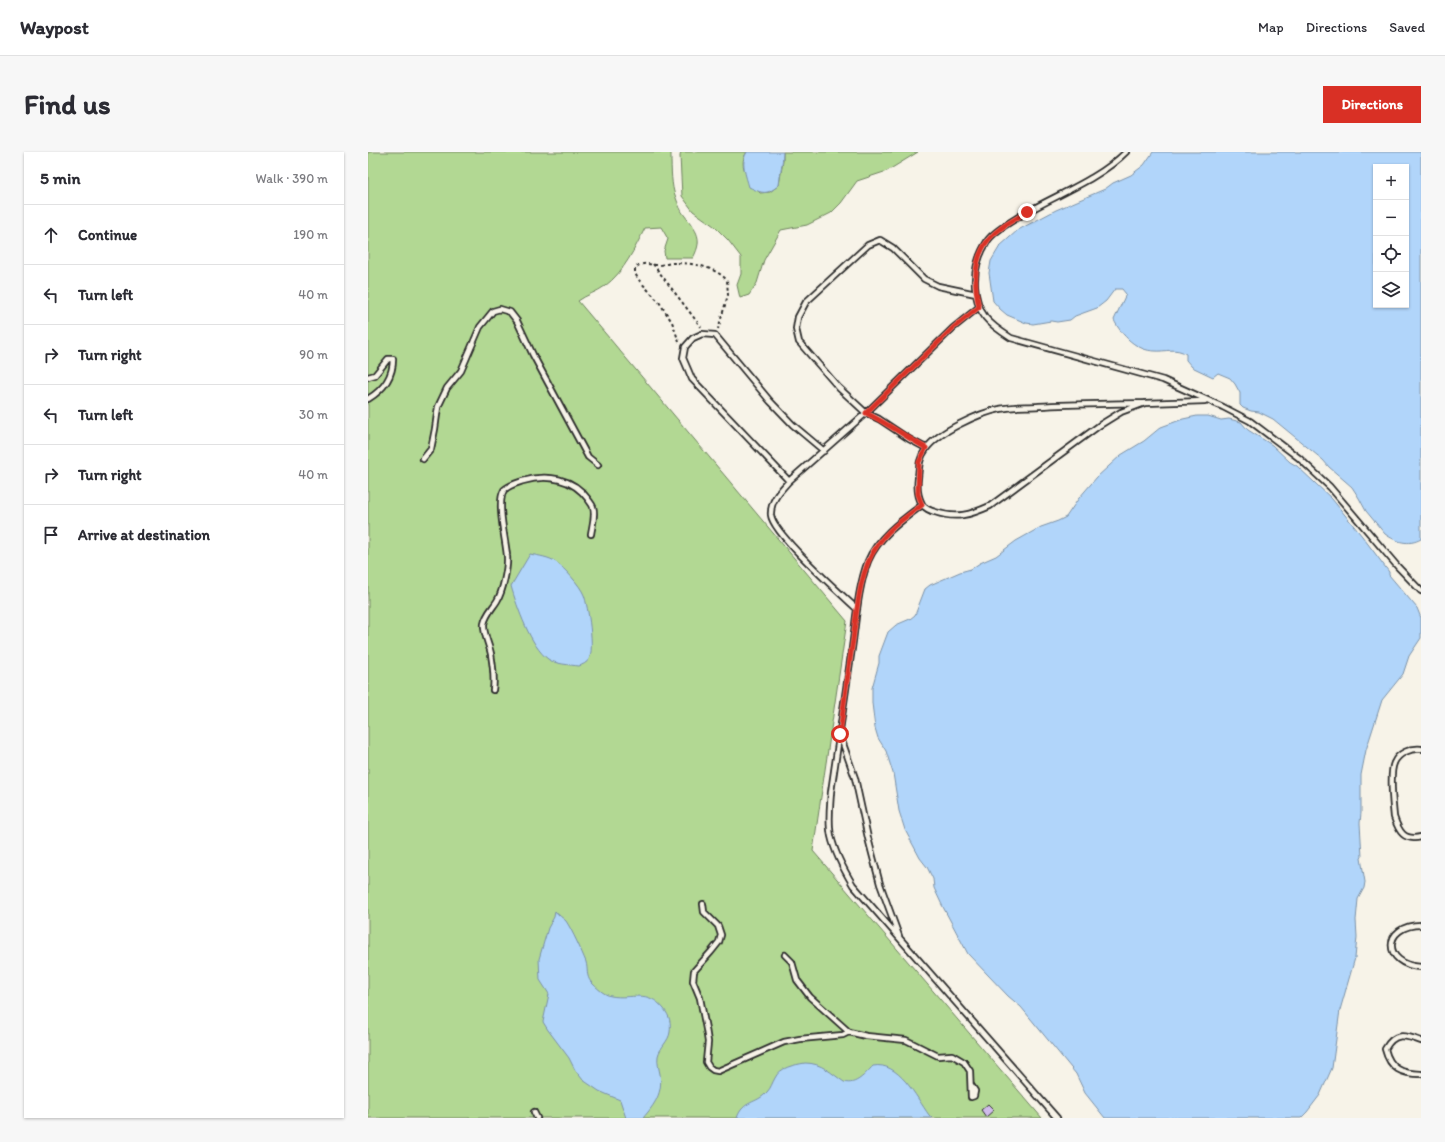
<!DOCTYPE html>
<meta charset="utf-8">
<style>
:root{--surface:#fff;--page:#f7f7f7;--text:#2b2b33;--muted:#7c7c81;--line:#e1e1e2;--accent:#d93025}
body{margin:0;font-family:Itim,sans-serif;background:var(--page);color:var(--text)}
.controls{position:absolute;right:12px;top:12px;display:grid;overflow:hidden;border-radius:0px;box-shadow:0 1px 3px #0004}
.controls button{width:36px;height:36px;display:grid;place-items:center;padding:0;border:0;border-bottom:1px solid var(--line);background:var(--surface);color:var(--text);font:20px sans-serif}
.stop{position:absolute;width:12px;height:12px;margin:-9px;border:3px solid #d93025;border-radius:50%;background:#fff}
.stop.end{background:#d93025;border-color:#fff;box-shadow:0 1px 4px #0008}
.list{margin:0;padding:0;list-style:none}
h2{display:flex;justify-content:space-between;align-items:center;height:52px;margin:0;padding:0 16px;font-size:17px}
h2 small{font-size:13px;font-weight:400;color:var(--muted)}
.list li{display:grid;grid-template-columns:26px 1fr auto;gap:12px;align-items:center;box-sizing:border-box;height:60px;padding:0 16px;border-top:1px solid var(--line)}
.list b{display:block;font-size:15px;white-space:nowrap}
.list em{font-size:13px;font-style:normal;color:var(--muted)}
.icon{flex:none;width:22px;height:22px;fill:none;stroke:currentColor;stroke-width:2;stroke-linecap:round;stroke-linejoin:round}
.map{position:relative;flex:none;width:1053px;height:966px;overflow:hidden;border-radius:0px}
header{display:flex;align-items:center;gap:24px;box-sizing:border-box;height:56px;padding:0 20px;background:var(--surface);border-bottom:1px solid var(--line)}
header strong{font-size:19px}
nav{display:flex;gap:22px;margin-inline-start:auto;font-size:14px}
.intro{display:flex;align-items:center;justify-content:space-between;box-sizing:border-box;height:96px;padding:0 24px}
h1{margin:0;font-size:28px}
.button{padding:10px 18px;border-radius:0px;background:var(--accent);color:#fff;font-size:14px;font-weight:700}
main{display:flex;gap:24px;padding:0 24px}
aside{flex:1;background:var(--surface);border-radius:0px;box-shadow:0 1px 3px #0004}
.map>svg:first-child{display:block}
.green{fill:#b2d893;stroke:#6e825f}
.water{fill:#b1d5fa;stroke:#7b91a7;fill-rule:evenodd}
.building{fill:#d0bbec;stroke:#2b2b2b}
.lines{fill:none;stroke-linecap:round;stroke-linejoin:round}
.service-casing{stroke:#2b2b2b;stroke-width:8}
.path{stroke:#2b2b2b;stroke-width:2;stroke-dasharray:3 3;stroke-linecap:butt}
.service{stroke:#f7f3e8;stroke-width:4.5}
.route{stroke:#d93025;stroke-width:5}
</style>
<header>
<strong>Waypost</strong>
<nav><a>Map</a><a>Directions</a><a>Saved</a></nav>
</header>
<div class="intro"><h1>Find us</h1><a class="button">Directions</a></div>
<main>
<aside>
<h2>5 min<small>Walk · 390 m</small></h2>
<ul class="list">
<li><svg class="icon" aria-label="ahead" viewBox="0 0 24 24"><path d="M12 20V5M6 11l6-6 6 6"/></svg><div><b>Continue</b></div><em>190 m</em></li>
<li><svg class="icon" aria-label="left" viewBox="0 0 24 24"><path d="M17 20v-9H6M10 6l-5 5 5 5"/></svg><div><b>Turn left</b></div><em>40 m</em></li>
<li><svg class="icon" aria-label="right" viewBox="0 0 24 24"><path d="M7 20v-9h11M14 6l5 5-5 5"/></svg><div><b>Turn right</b></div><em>90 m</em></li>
<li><svg class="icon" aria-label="left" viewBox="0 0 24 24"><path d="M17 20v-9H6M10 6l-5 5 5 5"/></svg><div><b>Turn left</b></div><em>30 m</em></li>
<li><svg class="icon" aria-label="right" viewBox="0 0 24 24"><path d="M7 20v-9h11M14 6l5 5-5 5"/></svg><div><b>Turn right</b></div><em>40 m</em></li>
<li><svg class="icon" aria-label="arrive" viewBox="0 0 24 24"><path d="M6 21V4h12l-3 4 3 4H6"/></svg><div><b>Arrive at destination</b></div></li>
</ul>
</aside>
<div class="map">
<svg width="1053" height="966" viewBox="0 0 1053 966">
<rect width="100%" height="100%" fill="#f7f3e8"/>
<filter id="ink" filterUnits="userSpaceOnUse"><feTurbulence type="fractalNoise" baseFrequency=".025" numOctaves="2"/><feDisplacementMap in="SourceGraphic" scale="8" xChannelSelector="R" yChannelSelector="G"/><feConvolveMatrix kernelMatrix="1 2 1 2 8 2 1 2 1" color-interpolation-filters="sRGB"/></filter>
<g filter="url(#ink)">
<path class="green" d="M0,0H303C303,11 303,29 306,40C308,46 311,55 314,60C326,77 337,84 325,106H297L296,99L300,87L293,75L277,76C267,96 256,120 237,134C229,140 218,143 210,149L479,469L445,699L674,966H0Z
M313,0H379C368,15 383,29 392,41L402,40L411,33L415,9V0H550L519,19L489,29L473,51L463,61L439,73L413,78L396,108L389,131L381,143L372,146L369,133L373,122V105L360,88L346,74L325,59L314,44L312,4Z"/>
<path class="water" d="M379,0H415C415,11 412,22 411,33C399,43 395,42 381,35C378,24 372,10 379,0Z
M785,0H1053V387C1041,394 1028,390 1017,382L998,359L991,346L984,335L961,315L955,308L905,267L891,260L883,259L875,256L872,253V241L867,232L862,226L850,221L845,225L824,215L818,208V202C808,195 797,200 787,199C769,199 753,183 746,168L758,142L754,137H747L738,149L729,156L707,164L702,168L689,170L683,169L665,172L658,171L639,163L632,157L625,149L621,121L623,109L632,94L650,78L688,58L737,37L745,31L763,23L776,13ZM1008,15H1038V153H1008Z
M829,264H840L853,268L861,267L873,270L880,278L904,293L922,310L929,314L964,347L994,384L1021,420V423L1049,456L1053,466V486L1041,504L1035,522L1014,548L998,598L993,623V661L992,671L994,705L993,706L997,730L996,736L990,747L988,768L989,785L987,806L972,858L964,916L952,943L939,960L933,966H737L717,941L708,922L653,855L640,844L600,802L574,753L566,736L565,727L559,715L552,706L537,678L531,659L525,621L518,599L510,586L507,576L504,551V536L511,511V504L520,480L528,473L542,467L547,463L557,437L562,433L592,420L603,417L612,411L628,404L648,389L673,375L690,369L698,365L711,346L729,325L753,303L776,289L793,275L815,267Z
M162,402C171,404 181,405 188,410C197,417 212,433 216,443C220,454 227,498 221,507C219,511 214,513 211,514C203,513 186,512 180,507C163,495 149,455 143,434Z
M187,759C190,763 195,766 198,769C204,778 214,800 218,810C220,817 218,824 223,830C228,835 236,843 243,844C264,848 279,836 296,857C302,865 303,870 302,880C301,889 292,895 290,904C289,910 291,917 292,922C295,941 287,952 275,966H258L252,948L231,939L215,928L207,918L201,906L180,878L175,870L181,842L172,828L171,807L180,776L186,765Z
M437,911C454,911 463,921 476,930C488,934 497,922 505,914C531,909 548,945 561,963L564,966H369C375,948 389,952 399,940C403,936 404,931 407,926C412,915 426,913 437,911Z"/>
<path class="building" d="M620,952L626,958L618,965L613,958Z"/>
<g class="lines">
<g class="service-casing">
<path id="service" d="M758,0C728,30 684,44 649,66C639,72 627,79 620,88C611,102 606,118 607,134C609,163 621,172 643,186L795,228L855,255L882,269L931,306L962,335L1030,415L1053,439
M0,225L7,223L20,207H25C25,225 15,238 0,247
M777,251C742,252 706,252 671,254C658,255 644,254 632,257C611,261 570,280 558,297C551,306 551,315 550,326C549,334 550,345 554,352C556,356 563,359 567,360C588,367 602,363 622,354L732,273L753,260L777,251L837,249
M558,296L541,287L511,267L498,261L471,236L431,190L428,177L430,165L438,150L500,93L512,88L525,96L556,127L570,134L608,142
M55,307L63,297L67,277L70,255L79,236L93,219L112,175L125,159L132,157L142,160L149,169L165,203L220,305L230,313
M421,329L324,227L315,206L317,195L325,186L334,182L347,183L402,249L425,273L456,299
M554,353C534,368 510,385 500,409C490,435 488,468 484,496C477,544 470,592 463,640C462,655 460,670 463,684C467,702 476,718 485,733L689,966
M489,457C473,442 405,382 403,363C402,349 412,339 421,329L498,261L585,176L611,155
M125,538C127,526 125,514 123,502C121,492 115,481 116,472C118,462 124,457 129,449C135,439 140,415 139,404C138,389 128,351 136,338C141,333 149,331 155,329C179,322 205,326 220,347C221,349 224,352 225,355C228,363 224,374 223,382
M472,583L487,626L500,686L512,732L531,784
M1053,597C1043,596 1030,601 1026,611C1021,622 1025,653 1026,665C1031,680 1036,689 1053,685
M335,752L336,760L350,774L353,783L351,790L343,800L326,819L325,829L332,846L338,877L340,890L338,910L341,915L345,918L350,919L416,890L432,887L475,883L481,880
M1053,773C1014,773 1014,813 1053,815
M417,803L424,810L429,828L442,845L481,880L498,884L538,888L570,904L584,903L596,910L602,919L603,945L606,944L607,939L603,933
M1053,889C1037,883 1026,880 1017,897C1022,917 1034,922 1053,922
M166,960L169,966"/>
</g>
<path class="path" d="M285,112L333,175
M311,190L304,170L291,150L270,127L267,121V116C275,109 281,113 290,113C296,113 301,111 306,111C325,111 345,114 359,128L360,143L350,177"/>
<use href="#service" class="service"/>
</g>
</g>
<g class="lines" filter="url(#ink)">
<path class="route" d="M472,582C476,551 480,519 485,488C489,459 491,419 509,394C520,377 538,365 554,353L550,342L551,310L558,296C538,285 519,271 498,261L585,176L611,155C606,133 605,106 621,87C631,75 646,68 659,60"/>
</g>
</svg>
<div class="controls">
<button>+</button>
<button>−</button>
<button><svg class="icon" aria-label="locate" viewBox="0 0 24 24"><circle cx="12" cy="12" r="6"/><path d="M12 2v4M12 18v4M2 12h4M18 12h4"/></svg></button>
<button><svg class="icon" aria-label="layers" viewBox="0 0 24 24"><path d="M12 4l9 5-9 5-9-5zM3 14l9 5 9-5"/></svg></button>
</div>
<div class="stop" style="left:472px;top:582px"></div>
<div class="stop end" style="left:659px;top:60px"></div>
</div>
</main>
